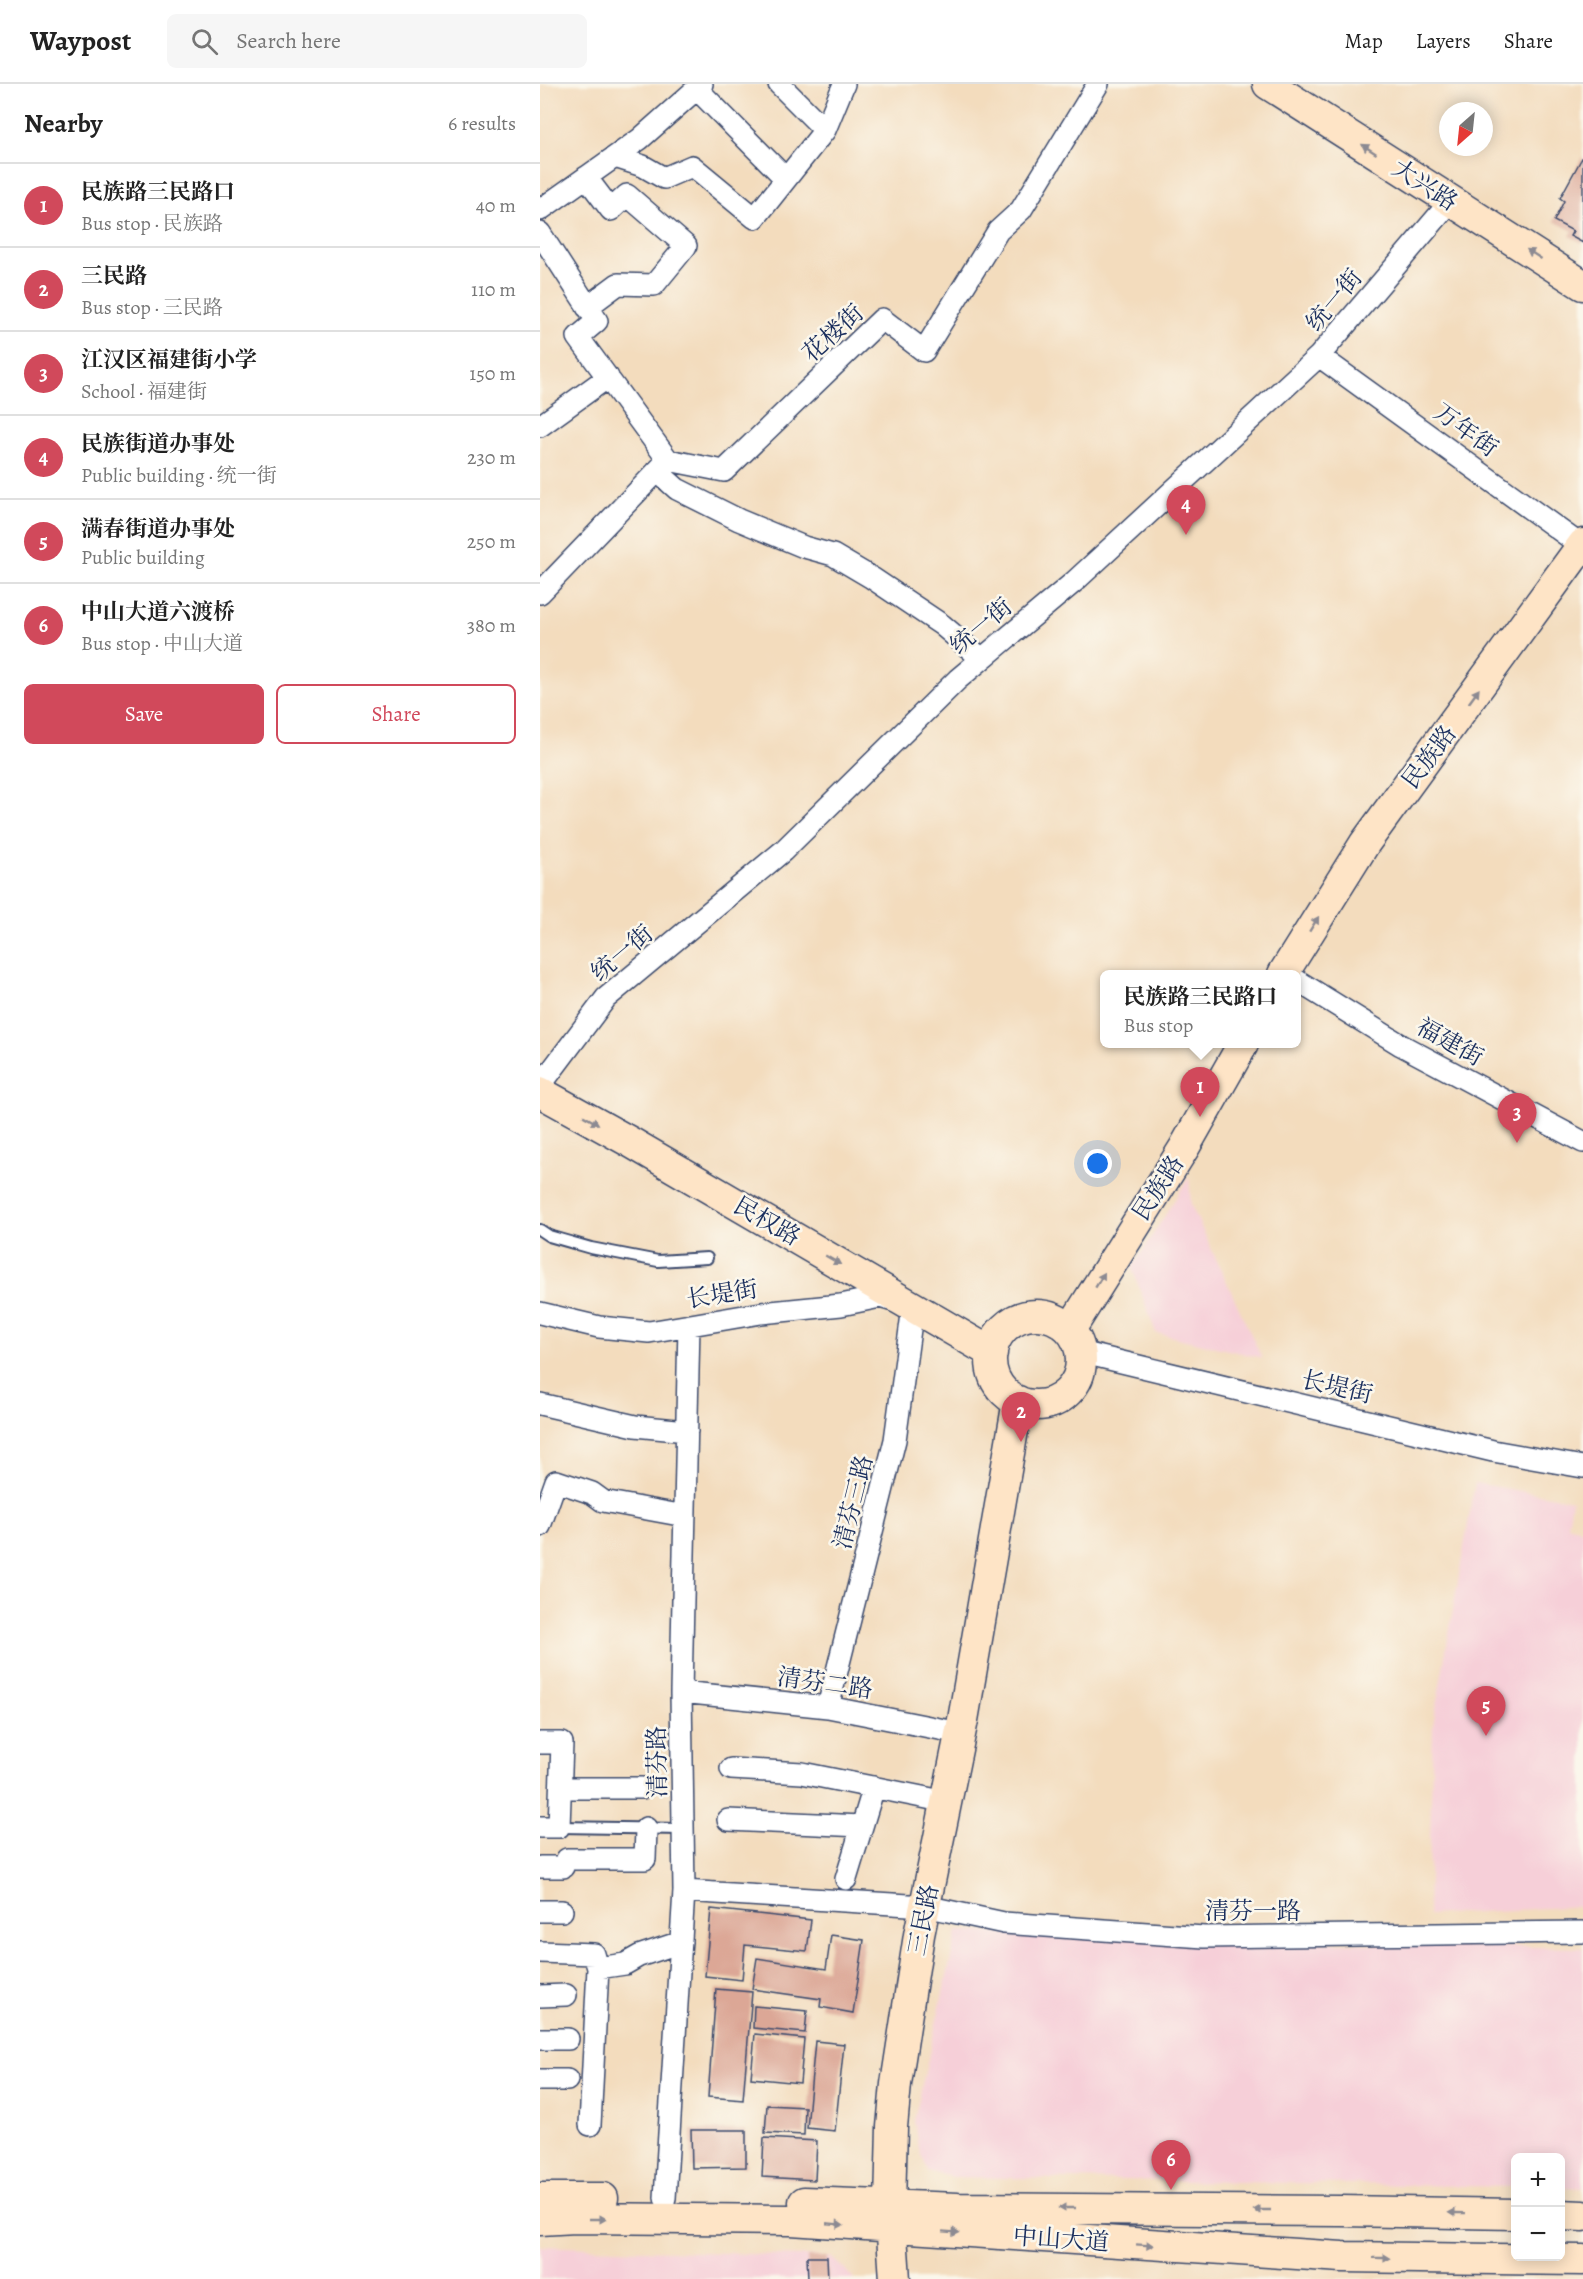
<!DOCTYPE html>
<meta charset="utf-8">
<style>
:root{--surface:#fff;--page:#f6f6f6;--text:#222;--muted:#767676;--line:#e0e0e0;--accent:#d1495b}
body{margin:0;font-family:Alegreya,"Noto Serif SC",serif;background:var(--page);color:var(--text)}
.controls{position:absolute;right:18px;bottom:18px;display:grid;overflow:hidden;border-radius:9px;box-shadow:0 3px 15px #0003}
.controls button{width:54px;height:54px;display:grid;place-items:center;padding:0;border:0;border-bottom:2px solid var(--line);background:var(--surface);color:var(--text);font:30px sans-serif}
.compass{position:absolute;left:899px;top:18px;width:54px;height:54px;border-radius:50%;background:var(--surface);box-shadow:0 3px 15px #0003;rotate:207deg}
.you{position:absolute;left:558px;top:1080px;width:21px;height:21px;margin:-15px;border:4px solid #fff;border-radius:50%;background:#1a73e8;box-shadow:0 0 0 9px #1a73e833}
.badge{display:grid;place-items:center;width:39px;height:39px;border-radius:50%;background:var(--accent);color:#fff;font-size:20px;font-weight:700}
.pin{position:absolute;translate:-50% -50px;filter:drop-shadow(0 2px 3px #0008)}
.pin::after{content:'';position:absolute;top:32px;width:21px;height:18px;background:inherit;clip-path:polygon(0 0,100% 0,50% 100%)}
.popup{position:absolute;left:560px;top:886px;width:201px;height:78px;box-sizing:border-box;display:grid;place-content:center;border-radius:9px;background:var(--surface);filter:drop-shadow(0 2px 4px #0005);font-size:20px;white-space:nowrap;color:var(--muted)}
.popup b{font-size:22px;color:var(--text)}
.popup::after{content:'';position:absolute;left:50%;top:100%;margin-left:-12px;border:12px solid transparent;border-top-color:var(--surface)}
.list{margin:0;padding:0;list-style:none}
h2{display:flex;justify-content:space-between;align-items:center;height:78px;margin:0;padding:0 24px;font-size:26px}
h2 small{font-size:20px;font-weight:400;color:var(--muted)}
.list li{display:grid;grid-template-columns:39px 1fr auto;gap:18px;align-items:center;box-sizing:border-box;height:84px;padding:0 24px;border-top:2px solid var(--line)}
.list b{display:block;font-size:22px;white-space:nowrap}
.list p{margin:0;font-size:20px;white-space:nowrap;color:var(--muted)}
.list em{font-size:20px;font-style:normal;color:var(--muted)}
.actions{display:flex;gap:12px;padding:18px 24px}
.actions a{flex:1;padding:14px 0;border:2px solid var(--accent);border-radius:9px;text-align:center;font-size:21px;color:var(--accent)}
.actions .main{background:var(--accent);color:#fff}
.icon{flex:none;width:33px;height:33px;fill:none;stroke:currentColor;stroke-width:2;stroke-linecap:round;stroke-linejoin:round}
.map{position:relative;flex:none;width:1043px;height:2195px;overflow:hidden}
header{display:flex;align-items:center;gap:36px;box-sizing:border-box;height:84px;padding:0 30px;background:var(--surface);border-bottom:2px solid var(--line)}
header strong{font-size:28px}
nav{display:flex;gap:33px;margin-inline-start:auto;font-size:21px}
.search{width:420px;height:54px;background:var(--page);display:flex;align-items:center;gap:15px;box-sizing:border-box;padding:0 21px;border-radius:9px;color:var(--muted);font-size:22px}
main{display:flex}
aside{flex:1;background:var(--surface)}
.map>svg:first-child{display:block}
.built{fill:#f6cfd8}
.building{fill:#dca796}
.lines{fill:none;stroke-linecap:round;stroke-linejoin:round}
.lane-casing{stroke:#3b496c;stroke-width:14}
.street-casing{stroke:#3b496c;stroke-width:24}
.secondary-casing{stroke:#3b496c;stroke-width:33}
.lane{stroke:#fff;stroke-width:10}
.street{stroke:#fff;stroke-width:21}
.secondary{stroke:#fee4c6;stroke-width:30}
.oneway{fill:#8c8a92}
.labels{text-anchor:middle;stroke-width:5;stroke-linejoin:round;paint-order:stroke}
.street-label{font-size:24px;fill:#1b2f5e;stroke:#fbf7ec}
</style>
<header>
<strong>Waypost</strong>
<div class="search"><svg class="icon" aria-label="search" viewBox="0 0 24 24"><circle cx="10" cy="10" r="6"/><path d="M15 15l6 6"/></svg>Search here</div>
<nav><a>Map</a><a>Layers</a><a>Share</a></nav>
</header>
<main>
<aside>
<h2>Nearby<small>6 results</small></h2>
<ul class="list">
<li><span class="badge">1</span><div><b>民族路三民路口</b><p>Bus stop · 民族路</p></div><em>40 m</em></li>
<li><span class="badge">2</span><div><b>三民路</b><p>Bus stop · 三民路</p></div><em>110 m</em></li>
<li><span class="badge">3</span><div><b>江汉区福建街小学</b><p>School · 福建街</p></div><em>150 m</em></li>
<li><span class="badge">4</span><div><b>民族街道办事处</b><p>Public building · 统一街</p></div><em>230 m</em></li>
<li><span class="badge">5</span><div><b>满春街道办事处</b><p>Public building</p></div><em>250 m</em></li>
<li><span class="badge">6</span><div><b>中山大道六渡桥</b><p>Bus stop · 中山大道</p></div><em>380 m</em></li>
</ul>
<div class="actions"><a class="main">Save</a><a>Share</a></div>
</aside>
<div class="map">
<svg width="1043" height="2195" viewBox="0 0 1043 2195">
<rect width="100%" height="100%" fill="#fbf7ec"/>
<filter id="ink" filterUnits="userSpaceOnUse"><feTurbulence type="fractalNoise" baseFrequency=".0167" numOctaves="2"/><feDisplacementMap in="SourceGraphic" scale="12" xChannelSelector="R" yChannelSelector="G"/><feConvolveMatrix kernelMatrix="1 2 1 2 8 2 1 2 1" color-interpolation-filters="sRGB"/></filter>
<filter id="wash" filterUnits="userSpaceOnUse"><feTurbulence type="fractalNoise" baseFrequency=".008" numOctaves="4" result="noise"/><feDisplacementMap in="SourceGraphic" scale="24" xChannelSelector="R" yChannelSelector="G"/><feGaussianBlur stdDeviation="1.35" result="paint"/><feColorMatrix in="noise" values="0 0 0 0 0 0 0 0 0 0 0 0 0 0 0 0 0 1.4 0 .05"/><feComposite in="paint" operator="in"/></filter>
<g filter="url(#wash)">
<rect width="100%" height="100%" fill="#f3dcbd"/>
<path class="built" d="M649,1093L651,1121L722,1274L616,1249L592,1184Z
M935,1399L1032,1416L1028,1442L1043,1446V1822L888,1831L893,1641Z
M417,1847L832,1860L1043,1864V2104L1021,2103L1020,2074H975V2103L413,2093L387,2087L378,2062L374,2037Z
M0,2162L287,2173L292,2174L315,2195H0Z"/>
<g id="blocks">
<path class="building" d="M1043,72V159L1030,152L1033,147L1014,137L1024,117L1020,114Z
M171,1825L271,1836L267,1867L205,1861L202,1896L165,1892Z
M291,1851L324,1856L313,1929L280,1923L281,1915L212,1905L217,1874L286,1885Z
M176,1905L212,1908L203,2016L168,2013Z
M214,1922L267,1927L265,1949L213,1944Z
M215,1950L264,1955L260,1999L211,1994Z
M275,1957L304,1960L295,2047L267,2044Z
M227,2021L265,2023L264,2051L225,2049Z
M151,2046H206V2083L152,2084Z
M224,2054L277,2057L275,2096L222,2093Z
M267,2173H287L288,2195H268Z"/>
</g>
</g>
<g filter="url(#ink)">
<use href="#blocks" fill-opacity="0" stroke="#3b496c" stroke-width="1.5"/>
<g class="lines">
<g class="lane-casing">
<path id="lane" d="M0,1146L9,1152L51,1164L118,1177L167,1174
M19,1743L143,1745"/>
</g>
<g class="street-casing">
<path id="street" d="M157,5L246,95
M285,46L304,0
M75,73L103,82L124,94L152,82L215,134L285,46L239,0
M46,93L71,126L87,111L146,162L114,201L78,200L47,223
M0,126L100,55L162,0
M0,149L57,237L38,253L128,376
M779,272L1043,463
M0,342L68,293
M128,376L184,387L342,235L384,267L458,147L481,126L558,0
M117,387L137,405L199,436L264,463L293,471L332,494L402,541L442,575
M0,509L126,378
M756,896L861,961L1043,1058
M0,1002L66,914L243,767L418,595L534,498L779,272L911,117
M0,1229L59,1243L109,1248L221,1229L301,1221L340,1213L373,1223L355,1356L288,1623
M540,1268L953,1367L1043,1383
M0,1320L95,1342L147,1347
M0,1442L16,1397L52,1409L63,1417L145,1432
M141,1608L288,1623L420,1649
M0,1659H22L19,1743H0
M191,1685L262,1689L407,1718
M21,1704H102
M188,1736L322,1742
M27,1775H105L106,1744
M0,1783H23
M306,1795L334,1703
M144,1807L385,1822L464,1839L664,1853L1043,1848
M0,1827H22
M0,1868L54,1870L58,1884L85,1880L99,1872L141,1858
M0,1912L26,1911
M0,1955H28
M0,1996H27
M50,2041L58,1884
M125,2114L144,1807L141,1608L149,1241"/>
</g>
<g class="secondary-casing">
<path id="secondary" d="M728,0L1043,201
M743,890L825,759L1043,460
M0,1008L92,1059L452,1269
M451 1276a45 45 0 1 1 90 0a45 45 0 1 1-90 0Z
M530,1246L644,1064L703,960
M0,2114H63
M264,2118L418,2124L801,2127L975,2130
M1020,2131L1043,2132
M0,2136L35,2134L251,2136L802,2173L1043,2176
M355,2195L350,2121L352,2043L356,2000L379,1851L423,1636L478,1317"/>
</g>
<use href="#lane" class="lane"/>
<use href="#street" class="street"/>
<use href="#secondary" class="secondary"/>
</g>
<defs><path id="oneway-solid" d="M-6-.8H1V-3.2L6.5 0L1 3.2V.8H-6Z" transform="scale(1.5)"/></defs>
<g class="oneway">
<use href="#oneway-solid" transform="translate(829 65) rotate(-147)"/>
<use href="#oneway-solid" transform="translate(994 170) rotate(-147)"/>
<use href="#oneway-solid" transform="translate(934 612) rotate(-54)"/>
<use href="#oneway-solid" transform="translate(774 840) rotate(-58)"/>
<use href="#oneway-solid" transform="translate(51 1036) rotate(29)"/>
<use href="#oneway-solid" transform="translate(293 1176) rotate(30)"/>
<use href="#oneway-solid" transform="translate(560 1196) rotate(-59)"/>
<use href="#oneway-solid" transform="translate(527 2124) rotate(-180)"/>
<use href="#oneway-solid" transform="translate(722 2126) rotate(-180)"/>
<use href="#oneway-solid" transform="translate(917 2129) rotate(-179)"/>
<use href="#oneway-solid" transform="translate(58 2135)"/>
<use href="#oneway-solid" transform="translate(295 2140) rotate(5)"/>
<use href="#oneway-solid" transform="translate(411 2148) rotate(4)"/>
<use href="#oneway-solid" transform="translate(605 2161) rotate(4)"/>
<use href="#oneway-solid" transform="translate(842 2174) rotate(1)"/>
</g>
</g>
<g class="labels">
<g class="street-label">
<text transform="translate(885 101) rotate(33)" y="8">大兴路</text>
<text transform="translate(794 216) rotate(-50)" y="8">统一街</text>
<text transform="translate(293 249) rotate(-42)" y="8">花楼街</text>
<text transform="translate(926 346) rotate(36)" y="8">万年街</text>
<text transform="translate(441 542) rotate(-40)" y="8">统一街</text>
<text transform="translate(889 673) rotate(-53)" y="8">民族路</text>
<text transform="translate(82 869) rotate(-40)" y="8">统一街</text>
<text transform="translate(910 958) rotate(29)" y="8">福建街</text>
<text transform="translate(618 1104) rotate(-57)" y="8">民族路</text>
<text transform="translate(227 1137) rotate(30)" y="8">民权路</text>
<text transform="translate(182 1210) rotate(-9)" y="8">长堤街</text>
<text transform="translate(797 1303) rotate(13)" y="8">长堤街</text>
<text transform="translate(313 1418) rotate(-76)" y="8">清芬三路</text>
<text transform="translate(285 1599) rotate(8)" y="8">清芬二路</text>
<text transform="translate(117 1678) rotate(-91)" y="8">清芬路</text>
<text x="713" y="1835">清芬一路</text>
<text transform="translate(383 1836) rotate(-79)" y="8">三民路</text>
<text transform="translate(521 2155) rotate(4)" y="8">中山大道</text>
</g>
</g>
</svg>
<div class="controls">
<button>+</button>
<button>−</button>
</div>
<svg class="compass" viewBox="-18 -18 36 36"><path d="M0-13l5 13h-10z" fill="#e53935"/><path d="M0 13l5-13h-10z" fill="#767676"/></svg>
<div class="you"></div>
<div class="pin badge" style="left:660px;top:1033px">1</div>
<div class="popup"><b>民族路三民路口</b>Bus stop</div>
<div class="pin badge" style="left:481px;top:1358px">2</div>
<div class="pin badge" style="left:977px;top:1059px">3</div>
<div class="pin badge" style="left:646px;top:451px">4</div>
<div class="pin badge" style="left:946px;top:1652px">5</div>
<div class="pin badge" style="left:631px;top:2106px">6</div>
</div>
</main>
